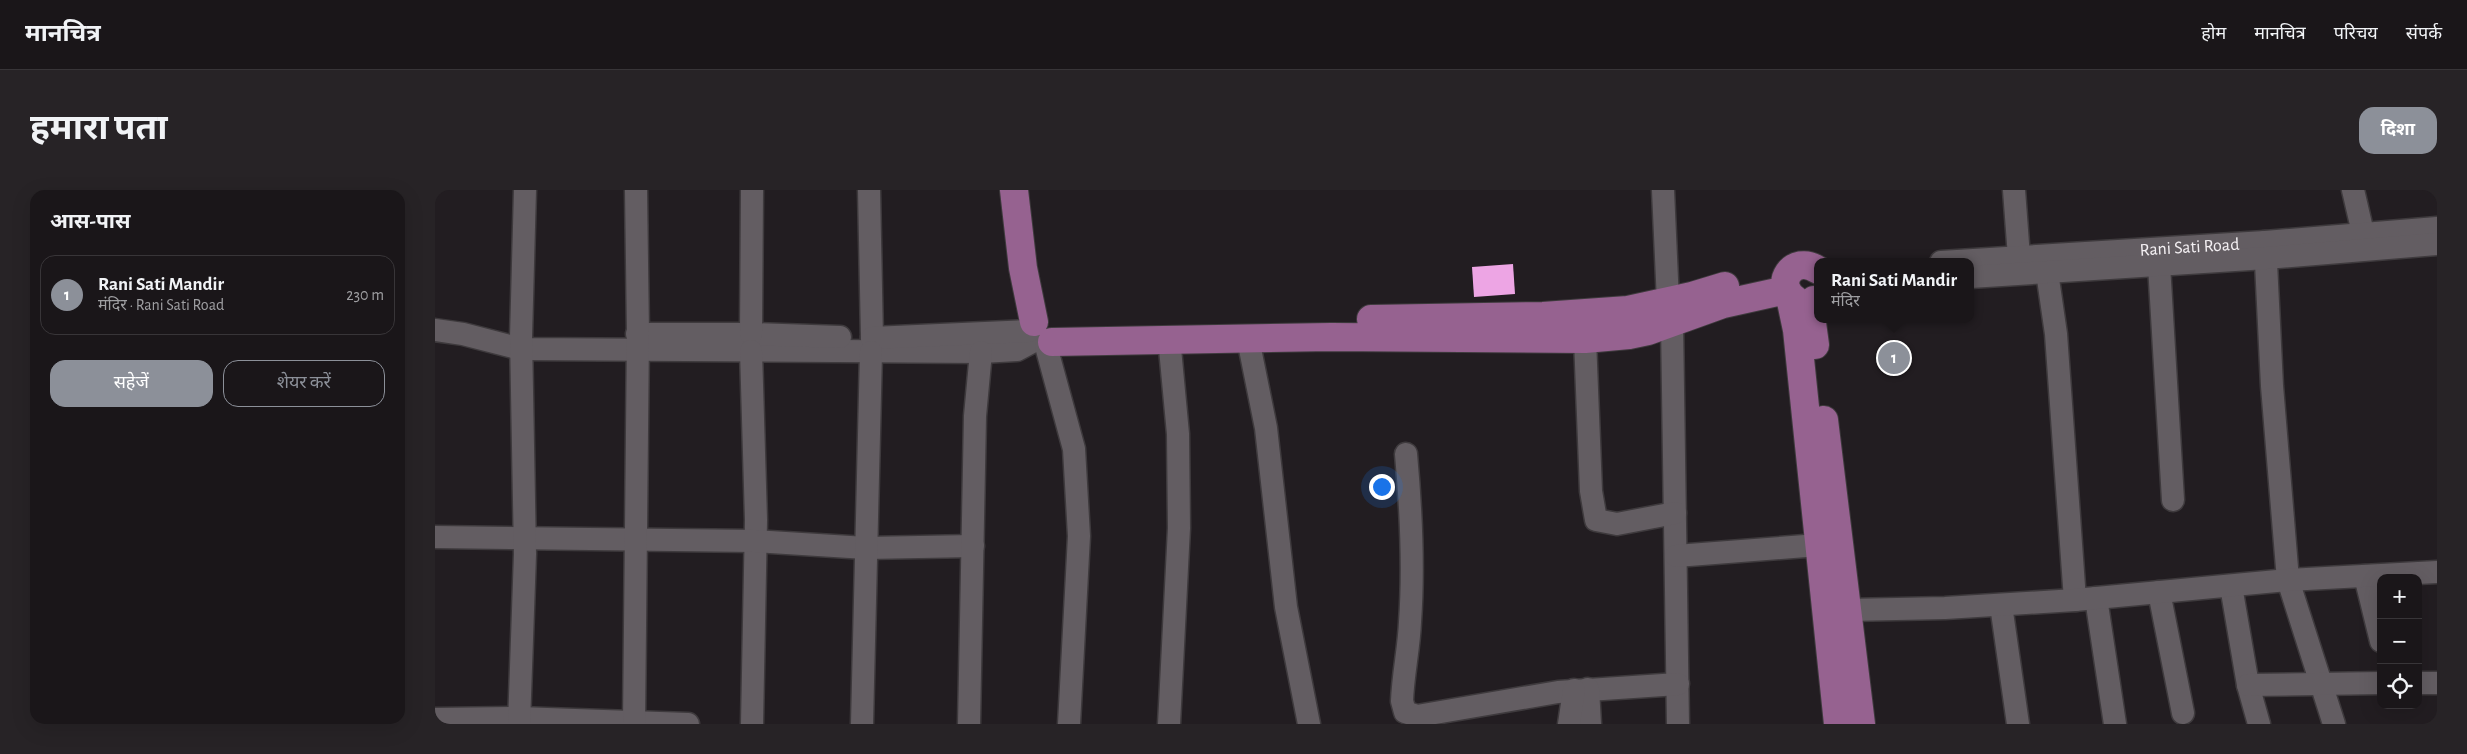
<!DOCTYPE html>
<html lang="hi">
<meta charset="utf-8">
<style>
:root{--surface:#1a1619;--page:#272326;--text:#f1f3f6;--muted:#9f9fa2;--line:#383538;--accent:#8c9099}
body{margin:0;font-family:"Alegreya Sans","Noto Sans Devanagari",sans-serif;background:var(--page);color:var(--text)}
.controls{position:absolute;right:15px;bottom:15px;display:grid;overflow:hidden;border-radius:10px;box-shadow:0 5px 20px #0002}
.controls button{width:45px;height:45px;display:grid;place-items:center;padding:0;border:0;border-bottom:1px solid var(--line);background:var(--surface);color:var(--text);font:25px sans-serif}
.you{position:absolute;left:946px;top:296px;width:18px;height:18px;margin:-12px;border:4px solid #fff;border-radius:50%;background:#1a73e8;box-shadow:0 0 0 8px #1a73e833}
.badge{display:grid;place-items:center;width:32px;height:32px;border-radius:50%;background:var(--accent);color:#fff;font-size:16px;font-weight:700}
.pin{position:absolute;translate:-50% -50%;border:2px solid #fff;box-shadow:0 1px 5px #0006}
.popup{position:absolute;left:1379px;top:68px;width:160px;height:65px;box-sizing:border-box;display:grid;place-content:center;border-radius:10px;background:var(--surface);filter:drop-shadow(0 1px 4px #0005);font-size:16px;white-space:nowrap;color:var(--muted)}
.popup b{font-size:19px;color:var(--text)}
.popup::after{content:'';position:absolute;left:50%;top:100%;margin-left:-10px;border:10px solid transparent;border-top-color:var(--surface)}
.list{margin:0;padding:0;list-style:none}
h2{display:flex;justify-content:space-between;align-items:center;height:65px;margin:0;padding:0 20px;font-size:21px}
h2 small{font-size:16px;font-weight:400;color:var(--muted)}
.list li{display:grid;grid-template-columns:32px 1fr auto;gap:15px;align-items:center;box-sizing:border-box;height:80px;margin:0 10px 10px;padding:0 10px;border:1px solid var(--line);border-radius:15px}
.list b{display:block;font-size:19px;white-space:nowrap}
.list p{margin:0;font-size:16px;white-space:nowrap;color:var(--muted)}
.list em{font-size:16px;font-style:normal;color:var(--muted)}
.actions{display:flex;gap:10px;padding:15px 20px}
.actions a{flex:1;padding:11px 0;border:1px solid var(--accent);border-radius:15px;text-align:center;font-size:18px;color:var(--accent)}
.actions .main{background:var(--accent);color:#fff}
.icon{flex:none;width:28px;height:28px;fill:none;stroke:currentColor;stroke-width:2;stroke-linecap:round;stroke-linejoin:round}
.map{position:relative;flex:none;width:2002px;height:534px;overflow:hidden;border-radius:15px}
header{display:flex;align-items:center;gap:30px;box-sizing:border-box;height:70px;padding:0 25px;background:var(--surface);border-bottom:1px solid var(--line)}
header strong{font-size:24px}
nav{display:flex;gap:28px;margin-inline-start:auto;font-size:18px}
.intro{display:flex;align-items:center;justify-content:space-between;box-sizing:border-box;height:120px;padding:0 30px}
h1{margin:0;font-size:35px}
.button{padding:12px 22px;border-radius:15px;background:var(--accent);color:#fff;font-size:18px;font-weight:700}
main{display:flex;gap:30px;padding:0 30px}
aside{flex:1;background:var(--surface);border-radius:15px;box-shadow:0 5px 20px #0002}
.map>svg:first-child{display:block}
.building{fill:#eda5e4}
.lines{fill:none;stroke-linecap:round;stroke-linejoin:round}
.minor-casing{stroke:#3e3a3d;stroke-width:25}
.major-casing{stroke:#3e3a3d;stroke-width:30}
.minor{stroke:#635d62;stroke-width:22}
.major{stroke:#966290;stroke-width:28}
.labels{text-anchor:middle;stroke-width:5;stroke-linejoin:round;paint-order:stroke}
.street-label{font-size:18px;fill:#f4f0f3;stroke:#0a0809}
</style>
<header>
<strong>मानचित्र</strong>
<nav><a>होम</a><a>मानचित्र</a><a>परिचय</a><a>संपर्क</a></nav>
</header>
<div class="intro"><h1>हमारा पता</h1><a class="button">दिशा</a></div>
<main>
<aside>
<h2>आस-पास<small></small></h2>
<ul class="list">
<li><span class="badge">1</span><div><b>Rani Sati Mandir</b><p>मंदिर · Rani Sati Road</p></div><em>230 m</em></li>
</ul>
<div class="actions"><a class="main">सहेजें</a><a>शेयर करें</a></div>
</aside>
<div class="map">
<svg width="2002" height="534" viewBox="0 0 2002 534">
<rect width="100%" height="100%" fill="#221d21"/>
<path class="building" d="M1078,74L1080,104L1039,107L1037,77Z"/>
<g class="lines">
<g class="minor-casing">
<g id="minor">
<path d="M434,0L437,148"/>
<path d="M1228,0L1233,112L1237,133L1243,534"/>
<path d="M1579,0L1584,67"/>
<path d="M1918,0L1928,43"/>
<path d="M1830,52L1837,196L1853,390L1899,534"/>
<path id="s1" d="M1506,72L1830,52L2002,38"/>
<path d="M1724,75L1738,310"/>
<path d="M1612,82L1621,144L1640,410"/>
<path d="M1535,87L1831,68L2002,54"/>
<path d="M0,140L28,144L86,159L546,162L582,160L597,152"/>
<path d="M202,144H316L405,147"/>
<path d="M316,144L317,0"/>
<path d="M437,148L594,141"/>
<path d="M734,148L743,244L744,338L734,534"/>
<path d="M813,149L831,238L851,417L874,534"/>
<path d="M1150,149L1156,301L1161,330L1182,334L1240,323"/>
<path d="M611,156L639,259L644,346L634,534"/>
<path d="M316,161L321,330L317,534"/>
<path d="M971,264C976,319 979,376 975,432C974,458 968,484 967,511L970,522L982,526L1123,502L1243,494"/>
<path d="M0,347L320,351L431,358L538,356"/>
<path d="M1241,366L1383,355"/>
<path d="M1930,386L1946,451"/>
<path d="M1796,396L1813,495L1824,534"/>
<path d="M1724,402L1748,523"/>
<path d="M1661,408L1680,534"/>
<path d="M1566,415L1583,534"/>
<path d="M1413,420L1510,418L1640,410L1853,390L2002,382"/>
<path d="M1983,493H2002"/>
<path d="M1813,495L1946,493"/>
<path d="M1153,499L1155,534"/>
<path d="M0,529L84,528L253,534"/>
<path d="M84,534L90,364L86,147L90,0"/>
<path d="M199,534L203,144L201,0"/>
<path d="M427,534L436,162"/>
<path d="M534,534L540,226L546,162"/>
<path d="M1134,534L1139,500"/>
</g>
</g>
<g class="major-casing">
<path id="major" d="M579,0L588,78L599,132
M1355,107L1362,140L1403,534
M1379,110L1377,133L1380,155
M1362,111C1336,95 1358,63 1383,80
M936,129L1108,126L1193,120L1257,106L1290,96
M617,152L896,147L1150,149L1194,145L1213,141L1288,114L1351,100
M1389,230L1426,534"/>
</g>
<use href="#minor" class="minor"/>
<use href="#major" class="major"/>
</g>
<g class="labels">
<g class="street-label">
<text dy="6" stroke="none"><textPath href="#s1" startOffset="249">Rani Sati Road</textPath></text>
</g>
</g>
</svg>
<div class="controls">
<button>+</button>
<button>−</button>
<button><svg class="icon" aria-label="locate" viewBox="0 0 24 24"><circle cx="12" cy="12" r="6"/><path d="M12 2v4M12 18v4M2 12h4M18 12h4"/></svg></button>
</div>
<div class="you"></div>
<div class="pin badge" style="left:1459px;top:168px">1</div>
<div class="popup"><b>Rani Sati Mandir</b>मंदिर</div>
</div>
</main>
